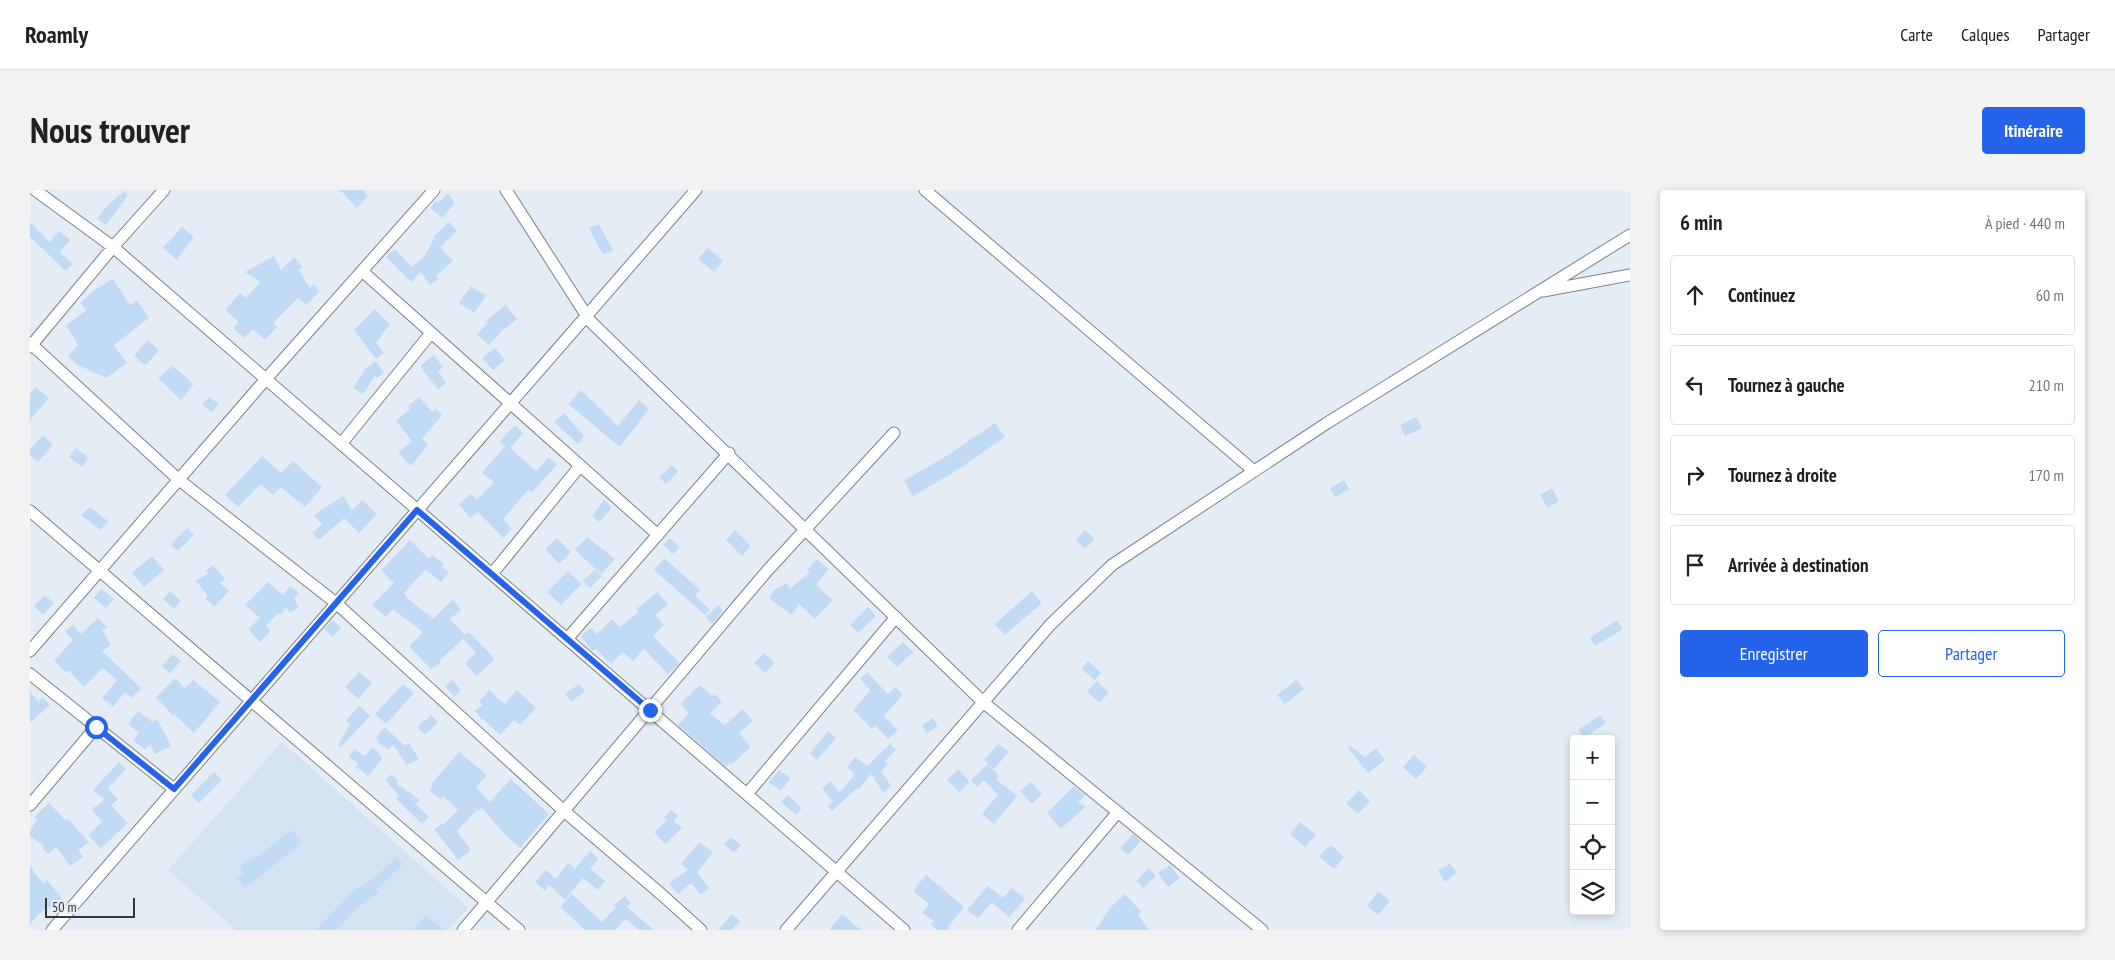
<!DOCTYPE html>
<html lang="fr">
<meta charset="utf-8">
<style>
:root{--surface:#fff;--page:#f2f2f2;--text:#202124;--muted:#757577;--line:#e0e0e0;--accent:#2563eb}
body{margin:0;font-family:"PT Sans Narrow",sans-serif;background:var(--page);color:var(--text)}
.controls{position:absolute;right:15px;bottom:15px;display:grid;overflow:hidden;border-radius:5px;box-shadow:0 2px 8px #0003}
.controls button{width:45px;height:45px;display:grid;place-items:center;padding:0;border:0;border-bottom:1px solid var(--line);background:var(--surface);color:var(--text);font:25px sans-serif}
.scale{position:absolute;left:15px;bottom:12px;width:90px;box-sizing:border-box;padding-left:5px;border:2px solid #35383b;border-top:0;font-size:14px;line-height:18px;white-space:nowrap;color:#35383b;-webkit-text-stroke:4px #e4edf5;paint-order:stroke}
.stop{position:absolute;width:15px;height:15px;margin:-11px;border:4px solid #2563eb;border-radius:50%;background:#fff}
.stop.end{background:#2563eb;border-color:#fff;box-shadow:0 1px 5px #0008}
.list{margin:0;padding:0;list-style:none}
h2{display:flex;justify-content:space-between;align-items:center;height:65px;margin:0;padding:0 20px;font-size:21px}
h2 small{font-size:16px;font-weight:400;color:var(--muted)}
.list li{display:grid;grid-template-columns:32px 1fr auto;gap:15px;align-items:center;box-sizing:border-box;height:80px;margin:0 10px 10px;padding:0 10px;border:1px solid var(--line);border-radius:5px}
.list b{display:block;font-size:19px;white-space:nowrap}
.list em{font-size:16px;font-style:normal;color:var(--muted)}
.actions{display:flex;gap:10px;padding:15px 20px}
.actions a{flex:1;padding:11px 0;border:1px solid var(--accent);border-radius:5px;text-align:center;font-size:18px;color:var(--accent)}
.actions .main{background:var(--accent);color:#fff}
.icon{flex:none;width:28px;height:28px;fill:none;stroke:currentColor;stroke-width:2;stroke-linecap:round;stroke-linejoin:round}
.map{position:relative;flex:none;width:1600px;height:740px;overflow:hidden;border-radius:5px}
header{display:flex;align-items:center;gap:30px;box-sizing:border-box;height:70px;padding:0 25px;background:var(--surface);border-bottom:1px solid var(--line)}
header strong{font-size:24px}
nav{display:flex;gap:28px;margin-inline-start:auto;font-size:18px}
.intro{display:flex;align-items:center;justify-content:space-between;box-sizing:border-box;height:120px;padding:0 30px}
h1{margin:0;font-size:35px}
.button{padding:12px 22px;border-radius:5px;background:var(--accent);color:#fff;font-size:18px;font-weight:700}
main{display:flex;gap:30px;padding:0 30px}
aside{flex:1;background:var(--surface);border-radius:5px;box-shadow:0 2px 8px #0003}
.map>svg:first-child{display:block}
.built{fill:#d4e3f1}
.building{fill:#c1dbf5}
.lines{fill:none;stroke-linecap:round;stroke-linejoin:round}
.minor-casing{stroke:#7a828a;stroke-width:13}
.minor{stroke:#fff;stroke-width:11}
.route{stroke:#2563eb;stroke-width:6}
</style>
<header>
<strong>Roamly</strong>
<nav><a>Carte</a><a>Calques</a><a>Partager</a></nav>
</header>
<div class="intro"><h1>Nous trouver</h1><a class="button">Itinéraire</a></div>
<main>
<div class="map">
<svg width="1600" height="740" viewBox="0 0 1600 740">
<rect width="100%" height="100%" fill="#e4edf5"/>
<path class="built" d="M252,552L438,718L418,740H206L138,680Z"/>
<path class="building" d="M310,0H332L338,6L327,18Z
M94,1L98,5L76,35L67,29L75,18Z
M418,4L425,13L412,28L400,18L406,11L408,13Z
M0,32L20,52L29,41L40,50L30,62L43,74L36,81L0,47Z
M419,32L427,41L410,57L423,71L406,86L409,89L400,95L391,82L381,92L356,67L365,59L382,77L395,65L404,49L403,47Z
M569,34L583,60L573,65L559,38Z
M152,37L164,47L147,70L133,58Z
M678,58L693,71L684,82L668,69Z
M244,66L251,80L264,67L273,77L269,80L280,98L283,94L290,101L276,115L268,108L243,133L247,137L235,150L223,139L215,148L203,138L209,132L195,120L210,103L216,108L230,92L215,82Z
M83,89L100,115L107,110L119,128L84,155L97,173L76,188L46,174L38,166L48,155L36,135L57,120L50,113L63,101Z
M441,96L456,106L444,123L429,113Z
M476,115L487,129L472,141L459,155L447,145L458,132L456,130Z
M345,119L360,135L351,145L352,146L346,152L354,163L346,169L324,140Z
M118,150L129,160L117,174H113L104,165Z
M465,158L475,170L463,180L452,168Z
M404,165L413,177L408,182L416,193L408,199L390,176Z
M345,171L354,182L347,188L345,186L333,204L323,198L335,179Z
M143,176L164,194L151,210L128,188Z
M6,197L19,208L0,230V204Z
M551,200L588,236L609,210L619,219L590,257L538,214Z
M179,207L189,214L182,222L172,215Z
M389,207L402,222L405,218L412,225L392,249L398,255L381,276L368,263L382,251L366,231L380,219L378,216Z
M534,223L553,245V248L548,254L524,232Z
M1386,227L1392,238L1375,246L1370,235Z
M965,233L975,247L924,282L883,306L874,291L918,265Z
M485,235L493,243L480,258L506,281L519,267L527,275L501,303L498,300L473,329L482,339L473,348L448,322L440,328L429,314L441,304L447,310L464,292L452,283L475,256L470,251Z
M13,245L23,255L8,272L0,265V259Z
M46,258L58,268L52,277L39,267Z
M232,266L251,283L263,271L292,297L275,317L251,297L243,305L231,294L208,317L195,305Z
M642,275L648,282L636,294L629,287Z
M1314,290L1319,299L1305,307L1300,298Z
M1522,298L1529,311L1518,318L1510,305Z
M313,306L322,320L332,310L347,324L329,343L314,328L289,350L282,343L292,334L284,325Z
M574,310L582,317L570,332L562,326Z
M60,317L78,331L71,340L51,325Z
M157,338L164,345L148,361L141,354Z
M705,340L721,356L712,366L696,350Z
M1055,340L1065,349L1055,359L1046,350Z
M557,347L585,369L571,384L545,360Z
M527,348L541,362L529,374L515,359Z
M640,348L650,357L643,364L633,355Z
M380,350L399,369L402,365L414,374L412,377L419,382L411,392L395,380L374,403L376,405L375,406L403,429L423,409L431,420L420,429L435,445L439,442L465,469L447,486L435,473L446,463L433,449L410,470L411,472L401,479L379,456L393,442L363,419L356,427L342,415L364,393L351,380Z
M122,366L134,380L114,397L102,383Z
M634,368L670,400L665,405L680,420L675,425L624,380Z
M787,369L799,379L786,395L803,410L785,429L769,414L761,425L739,408L744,400L757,393L760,399L780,382L777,380Z
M183,375L195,389L190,393L199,401L184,417L175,408L178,406L166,391L178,383L176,381Z
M565,380L572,386L560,398L553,391Z
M538,381L551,394L531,415L517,402Z
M238,392L253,405L260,396L269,403L264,409L269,417L260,423L256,418L250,425L248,423L236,436L241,441L230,452L218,439L230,428L215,415Z
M71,399L84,409L76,418L64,408Z
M140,401L151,411L144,419L133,409Z
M1002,401L1012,413L975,445L965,434Z
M628,402L638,415L625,425L634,435L623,446L650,473L638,484L614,459L603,471L593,462L581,474L566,459L562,461L551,446L561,438L567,444L582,429L590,437L609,422L606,419Z
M15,405L24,413L13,425L4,416Z
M688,415L693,421L682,434L676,427Z
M838,417L846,426L828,443L820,435Z
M68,428L77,437L72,441L81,455L72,461L111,498L101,508L95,502L83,517L72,508L87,490L73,478L54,497L38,480L36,482L24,471L43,450L35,441L43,435L51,444Z
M302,430L311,438L303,447L294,439Z
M1587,430L1593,439L1565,456L1560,448Z
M873,452L883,462L867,477L857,467Z
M734,463L745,473L735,483L724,473Z
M143,464L151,471L140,483L132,476Z
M1058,471L1071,483L1065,490L1051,479Z
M329,482L342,493L328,509L315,497Z
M837,482L858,504L865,497L873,504L854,526L868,540L858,549L845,535L842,539L823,520L841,500L830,489Z
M145,488L155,498L163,490L190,512L164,543L145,525L143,526L126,507Z
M422,490L431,500L424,507L415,496Z
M1266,490L1274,499L1255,514L1247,505Z
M1067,491L1079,503L1069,513L1057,501Z
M373,494L384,503L356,534L345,524Z
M549,494L555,501L541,512L535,504Z
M670,495L682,506L685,504L692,512L680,523L695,535L713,519L723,531L709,543L721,557L700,576L702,571L696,577L648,535L659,523L650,514Z
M459,500L475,514L487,500L506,518L490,535L484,530L470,545L453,529L452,530L445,521L453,515L449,512Z
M0,502L8,511L13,507L20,515L0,533Z
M329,516L340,526L311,557L308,555L320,534L316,531Z
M108,521L122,532L127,529L141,556L125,564L120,554L115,560L103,550L109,543L98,534Z
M401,525L408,532L395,545L387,537Z
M1570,525L1576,533L1554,548L1548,540Z
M903,528L908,536L897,543L892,535Z
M355,537L375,556L379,553L389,569L377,575L363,555L358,560L347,552L349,550L346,547Z
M798,541L806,548L787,570L780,564Z
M860,554L866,560L855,571L858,574L851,581L861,596L853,602L841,584L829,599L827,598L802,621L798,617L803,611L792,599L800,591L810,602L825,584L817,578L825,567L837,576Z
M968,554L979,562L964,579L954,570Z
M1320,556L1335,567L1346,558L1355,570L1338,583L1318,558Z
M343,557L353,568L338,586L326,577L328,573L319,567L324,559L335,566Z
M429,562L457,585L446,597L460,612L481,589L519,624L490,658L475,645L452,618L449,621L447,620L427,641L441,660L428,670L404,639L412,634L413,635L428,620L413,606L410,609L399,600L403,595L401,594Z
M1384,565L1397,577L1386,589L1373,577Z
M89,572L96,579L78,598L88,610L81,615L98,633L71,658L58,645L72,632L62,619L74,610L63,600Z
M958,574L969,586L966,589L987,606L964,634L952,624L968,605L954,590L947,597L941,590Z
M928,579L940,592L929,602L917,590Z
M749,580L761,588L751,601L739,592Z
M184,582L192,590L169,613L161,605Z
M362,584L369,592L367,594L390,610L385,614L399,627L392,634L366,609L369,606L355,590Z
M1001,592L1012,604L1002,614L990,601Z
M1044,596L1055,605L1048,612L1055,617L1031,639L1017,623Z
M1329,600L1340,611L1328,624L1316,613Z
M758,605L772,618L766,625L751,612Z
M19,613L36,631L38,629L59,652L48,660L53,667L40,676L26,657L18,664L12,658L14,656L0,646V641L7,630L4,627Z
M641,620L648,626L643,631L652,638L635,654L624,642L637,630L634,627Z
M1270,632L1286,645L1275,657L1260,644Z
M262,640L272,653L215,698L207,689L215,683L209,677L218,669L220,672Z
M1103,644L1111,651L1098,665L1090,658Z
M701,647L711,655L704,663L694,654Z
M669,652L683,662L667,683L679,698L671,705L661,693L648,704L639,694L658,680L651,674Z
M1301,655L1314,667L1304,679L1288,666Z
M560,661L569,669L560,679L575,691L568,700L553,688L535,710L519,695L515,701L505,692L516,680L526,689L538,673L545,679Z
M367,667L373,674L347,699L349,702L328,717L306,740H286L321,703L343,689Z
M1420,673L1427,683L1415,692L1408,681Z
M1140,675L1150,688L1138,697L1128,683Z
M0,676L13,694L17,690L32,708L19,718L17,716L0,734Z
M1119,678L1126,686L1113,698L1106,691Z
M896,685L934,717L916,740H907L901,734L904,731L892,723L899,714L883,701Z
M958,696L973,708L982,698L995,709L979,727L962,712L948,728L937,720Z
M1348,701L1360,711L1348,725L1337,716Z
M542,704L572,732L586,717L584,715L595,706L601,713L597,717L624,740H609L596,729L585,740H555L530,717Z
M1095,704L1111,722L1108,725L1119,740H1065L1082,716Z
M702,724L710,731L701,740H688Z
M812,724L831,740H799Z
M396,725L413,740H383Z"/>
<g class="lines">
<g class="minor-casing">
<path id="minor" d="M5,0L83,57L874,740
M476,0L560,131L953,512L1232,740
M895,0L1224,281
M332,81L628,345
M1513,101L1600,85
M0,153L148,289L306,413L534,621L631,704L671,740
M0,157L83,57L134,0
M311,254L401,143
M0,321L489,740
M462,384L550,276
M537,449L699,263
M0,461L236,189L404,0
M0,484L144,599
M717,604L866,427
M0,615L66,537
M22,740L666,0
M433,740L737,381L864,243
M756,740L1020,435L1082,375L1297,233L1600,45
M988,740L1088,622"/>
</g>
<use href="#minor" class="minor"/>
</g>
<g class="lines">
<path class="route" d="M66,537L144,599L387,320L620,520"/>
</g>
</svg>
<div class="controls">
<button>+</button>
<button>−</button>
<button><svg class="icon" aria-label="locate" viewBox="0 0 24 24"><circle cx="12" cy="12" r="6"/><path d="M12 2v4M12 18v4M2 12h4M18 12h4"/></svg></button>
<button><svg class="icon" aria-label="layers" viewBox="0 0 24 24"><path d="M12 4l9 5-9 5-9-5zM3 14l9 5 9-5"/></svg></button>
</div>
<div class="scale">50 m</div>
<div class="stop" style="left:66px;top:537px"></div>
<div class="stop end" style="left:620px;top:520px"></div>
</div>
<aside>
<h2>6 min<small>À pied · 440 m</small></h2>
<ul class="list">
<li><svg class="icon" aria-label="ahead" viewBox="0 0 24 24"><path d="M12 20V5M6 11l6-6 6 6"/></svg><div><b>Continuez</b></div><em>60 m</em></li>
<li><svg class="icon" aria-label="left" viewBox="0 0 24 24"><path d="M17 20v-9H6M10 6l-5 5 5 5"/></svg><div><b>Tournez à gauche</b></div><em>210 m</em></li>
<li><svg class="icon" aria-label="right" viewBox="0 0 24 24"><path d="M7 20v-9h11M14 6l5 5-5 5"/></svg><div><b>Tournez à droite</b></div><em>170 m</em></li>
<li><svg class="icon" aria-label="arrive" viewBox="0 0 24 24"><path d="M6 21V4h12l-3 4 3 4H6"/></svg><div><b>Arrivée à destination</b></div></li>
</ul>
<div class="actions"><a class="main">Enregistrer</a><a>Partager</a></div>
</aside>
</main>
